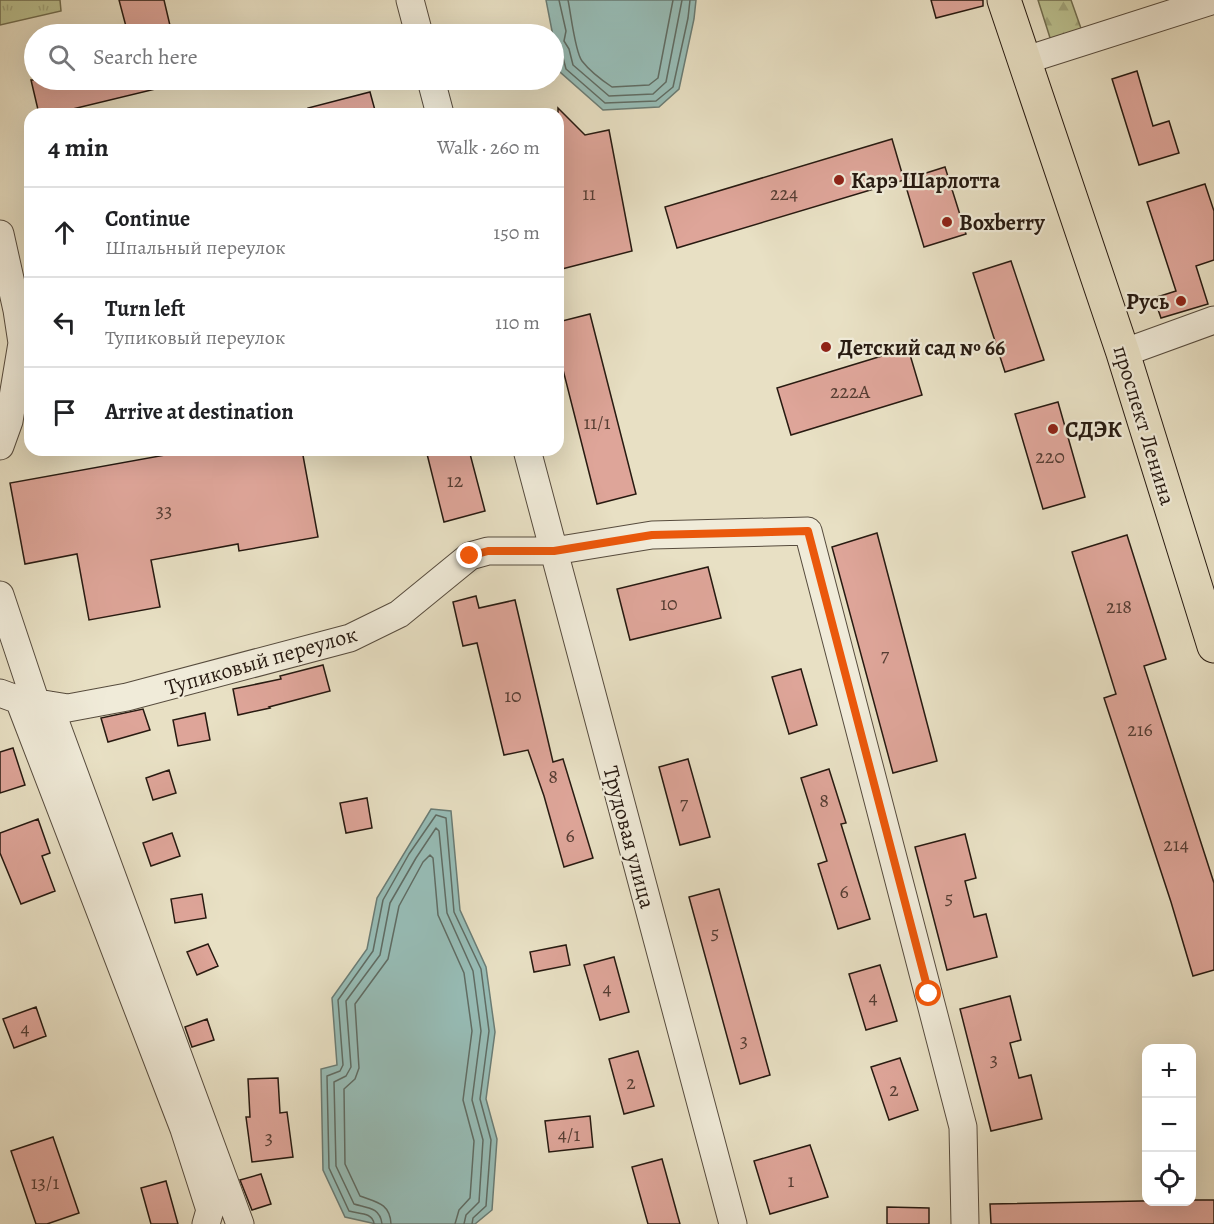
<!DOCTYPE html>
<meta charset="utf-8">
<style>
:root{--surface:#fff;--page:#f6f6f6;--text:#202124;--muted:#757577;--line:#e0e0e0}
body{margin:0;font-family:Alegreya,serif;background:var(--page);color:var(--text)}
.controls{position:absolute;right:18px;bottom:18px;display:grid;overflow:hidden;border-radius:12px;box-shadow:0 6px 24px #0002}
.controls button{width:54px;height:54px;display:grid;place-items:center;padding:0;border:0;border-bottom:2px solid var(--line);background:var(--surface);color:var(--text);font:30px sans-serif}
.stop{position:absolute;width:18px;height:18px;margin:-14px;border:4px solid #ea580c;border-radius:50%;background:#fff}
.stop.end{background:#ea580c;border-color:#fff;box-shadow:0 2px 6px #0008}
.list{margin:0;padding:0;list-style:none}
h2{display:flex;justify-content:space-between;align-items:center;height:78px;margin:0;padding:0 24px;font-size:26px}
h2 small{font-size:20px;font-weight:400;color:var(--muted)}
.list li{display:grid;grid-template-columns:39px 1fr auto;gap:18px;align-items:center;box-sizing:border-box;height:90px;padding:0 24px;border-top:2px solid var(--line)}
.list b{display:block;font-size:22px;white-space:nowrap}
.list p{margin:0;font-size:20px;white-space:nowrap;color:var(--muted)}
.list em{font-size:20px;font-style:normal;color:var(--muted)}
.icon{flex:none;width:33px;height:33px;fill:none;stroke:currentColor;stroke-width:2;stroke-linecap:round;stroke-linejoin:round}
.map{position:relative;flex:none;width:1214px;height:1224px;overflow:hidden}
.search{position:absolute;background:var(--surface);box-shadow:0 6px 24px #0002;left:24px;top:24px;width:540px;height:66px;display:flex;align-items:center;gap:15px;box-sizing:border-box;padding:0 21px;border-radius:33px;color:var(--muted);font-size:22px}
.panel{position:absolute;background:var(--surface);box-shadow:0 6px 24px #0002;left:24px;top:108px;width:540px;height:348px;border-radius:18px}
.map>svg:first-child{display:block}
.grass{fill:url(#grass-tufts);stroke:#716e50;stroke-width:1.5}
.forest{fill:url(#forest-firs);stroke:#716e50;stroke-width:1.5}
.water{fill:#97bdb7;stroke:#6a7c75;stroke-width:1.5}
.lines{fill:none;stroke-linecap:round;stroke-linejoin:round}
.shore{stroke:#5f6c64;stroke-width:1.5}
.building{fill:#dea599;stroke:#271a11;stroke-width:1.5}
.minor-casing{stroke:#574c3e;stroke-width:29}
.major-casing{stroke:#271a11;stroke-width:35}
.minor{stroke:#f0ebd9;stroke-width:27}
.major{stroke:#e8e0c4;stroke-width:33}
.route{stroke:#ea580c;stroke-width:8}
.poi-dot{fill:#8f2418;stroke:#f0ebd9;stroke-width:2}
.labels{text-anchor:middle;stroke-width:4.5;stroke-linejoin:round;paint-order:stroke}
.number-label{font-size:20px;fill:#553d33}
.poi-label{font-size:22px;font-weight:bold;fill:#271a11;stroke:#f0ebd9;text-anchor:start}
.street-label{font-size:22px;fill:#271a11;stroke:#f0ebd9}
</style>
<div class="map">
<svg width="1214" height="1224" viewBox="0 0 1214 1224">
<defs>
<pattern id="grass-tufts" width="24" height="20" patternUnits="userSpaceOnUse" patternTransform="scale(1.5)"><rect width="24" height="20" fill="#bbc190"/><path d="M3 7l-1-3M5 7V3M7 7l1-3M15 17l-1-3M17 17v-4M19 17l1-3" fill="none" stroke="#a1a57b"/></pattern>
<pattern id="forest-firs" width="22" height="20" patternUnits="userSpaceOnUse" patternTransform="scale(1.5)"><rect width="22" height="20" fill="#bbc190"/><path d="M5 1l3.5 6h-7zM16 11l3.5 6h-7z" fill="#a1a57b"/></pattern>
</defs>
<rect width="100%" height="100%" fill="#e8e0c4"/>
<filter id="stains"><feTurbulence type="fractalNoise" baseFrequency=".00333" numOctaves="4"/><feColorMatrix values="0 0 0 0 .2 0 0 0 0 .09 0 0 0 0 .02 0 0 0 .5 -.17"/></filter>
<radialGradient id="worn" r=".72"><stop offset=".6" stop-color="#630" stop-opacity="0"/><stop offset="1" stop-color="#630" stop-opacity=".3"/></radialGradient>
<path class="grass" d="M0,0H60L61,11L0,25Z"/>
<path class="forest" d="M1038,0H1071L1083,34L1052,44Z"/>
<path class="water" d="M546,0H696L694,19L679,89L659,107L603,110L560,72Z
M431,809L451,811L460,910L486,967L495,1032L486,1099L497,1139L492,1210L475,1224H376L345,1217L323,1170L321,1069L337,1065L332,998L367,949L377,898Z"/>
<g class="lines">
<path class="shore" d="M559,0L566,31L564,41L569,49L573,65L609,96L653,94L666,82L682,0
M568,0C571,14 575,52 582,61C589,70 603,81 612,87L649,85L658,78L673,0
M554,47L561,50L566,69L605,103L656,101L673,87L688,18L690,0
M374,1224C373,1212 358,1214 349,1211L329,1168L327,1076L340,1071L343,1065L338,1000L373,951L383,900L409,854L436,815L446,818L454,912L481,969L489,1031L480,1099L491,1140L486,1206L473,1218L472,1224
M382,1224C380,1207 367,1208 354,1204L336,1166L334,1082L346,1076L351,1067L346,1001L380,955L390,903L416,858L436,828L439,831L447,913L473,971L481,1031L472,1100L483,1140L479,1202L466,1215L464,1224
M391,1224C390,1203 376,1202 360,1196L345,1164L344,1089L355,1079L359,1068L355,1004L388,959L399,906L423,862L430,855L433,858L438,915L464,973L472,1031L463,1100L474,1141L470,1198L459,1210L455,1224"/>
</g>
<path class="building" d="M119,0H164L172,34H128Z
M931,0H983V6L936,18Z
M1137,71L1153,126L1169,121L1179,153L1139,165L1112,79Z
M31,80H167L168,86L52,114H39Z
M370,92L376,114H309L308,108Z
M558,108L585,135L609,130L632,251L558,270Z
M892,139L904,180L677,248L665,207Z
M945,167L966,234L924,247L904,180Z
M1205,184L1214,211V260L1196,266L1208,304L1161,318L1154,298L1176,291L1147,202Z
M1011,261L1044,360L1005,372L973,273Z
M590,314L636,494L597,504L558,350V322Z
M908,348L922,395L791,435L777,388Z
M1058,402L1085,497L1043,509L1015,414Z
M181,450H302L318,537L239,551L238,544L151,560L160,607L89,620L77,554L25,564L10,483L182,452Z
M426,450H469L485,511L444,522Z
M877,533L937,761L893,773L832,547Z
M1127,535L1166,659L1144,666L1214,883V970L1193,976L1171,902L1104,698L1116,694L1072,552Z
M708,567L721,618L630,640L617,589Z
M476,596L479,608L515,600L553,762L563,759L593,858L564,867L544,796L528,750L504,755L477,643L463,646L453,602Z
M323,665L330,691L269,707L270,708L238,715L233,689L281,679L280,676Z
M801,669L817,725L789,734L772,677Z
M143,709L150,730L108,742L101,718Z
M205,713L210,740L178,746L173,720Z
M13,748L25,785L0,793V752Z
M688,759L710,837L680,845L659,767Z
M829,769L846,823L841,824L870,919L838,929L818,864L827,861L801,778Z
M169,770L176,793L153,800L146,778Z
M367,798L372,828L346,833L340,803Z
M38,819L50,853L42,856L55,891L21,904L0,853V833Z
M172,833L180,856L151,866L143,843Z
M965,834L976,878L965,881L974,917L986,914L997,957L947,970L915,847Z
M719,889L770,1075L740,1084L689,897Z
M202,894L206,918L175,923L171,899Z
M208,944L218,966L197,975L187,952Z
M566,945L570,965L534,972L530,952Z
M614,957L629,1012L600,1020L584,965Z
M880,965L897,1021L866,1030L849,974Z
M1010,996L1021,1040L1010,1043L1019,1078L1031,1075L1042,1119L991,1131L960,1009Z
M36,1007L46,1036L14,1048L3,1019Z
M207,1019L214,1040L192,1047L185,1027Z
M638,1051L654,1106L624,1114L609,1059Z
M900,1058L918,1110L889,1120L871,1067Z
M278,1078L280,1113L287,1112L293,1157L252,1162L246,1117H250L248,1079Z
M590,1116L593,1147L549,1152L545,1121Z
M53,1137L79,1213L47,1224H36L11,1151Z
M810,1145L828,1197L770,1214L754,1161Z
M662,1159L680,1224H648L632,1167Z
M261,1174L271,1204L252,1210L240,1180Z
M166,1181L178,1224H151L141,1188Z
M1191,1200H1214V1224H991L990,1204Z
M887,1207L929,1208V1224H887Z"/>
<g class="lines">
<g class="minor-casing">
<path id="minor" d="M410,0L419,34
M1023,61L1214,0
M431,80L440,114
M0,234L17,310L22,343L9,421L0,446
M1123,353L1214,320
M527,450L733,1224
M0,595L36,703
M0,693L19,700L68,708L127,697L350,638L399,614L470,556L488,551H554L652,535L808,531L963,1127L965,1224
M19,700L184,1129L210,1210L206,1224
M49,705L240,1224"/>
</g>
<g class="major-casing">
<path id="major" d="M1004,0L1123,353L1214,646"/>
</g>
<use href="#minor" class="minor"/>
<use href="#major" class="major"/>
</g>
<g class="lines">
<path class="route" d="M470,556L488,551H554L652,535L808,531L929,994"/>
</g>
<g class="poi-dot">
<circle cx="839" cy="180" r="6"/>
<circle cx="947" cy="222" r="6"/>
<circle cx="1181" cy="301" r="6"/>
<circle cx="826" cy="347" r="6"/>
<circle cx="1053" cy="429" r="6"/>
</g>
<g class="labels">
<g class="number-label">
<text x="589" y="200">11</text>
<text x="784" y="200">224</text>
<text x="850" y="398">222А</text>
<text x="597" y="429">11/1</text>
<text x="1050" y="463">220</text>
<text x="455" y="487">12</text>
<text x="164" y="517">33</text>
<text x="669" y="610">10</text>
<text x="1119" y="613">218</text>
<text x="885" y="661">7</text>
<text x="513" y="702">10</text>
<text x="1140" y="736">216</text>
<text x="553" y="783">8</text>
<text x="824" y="807">8</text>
<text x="684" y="809">7</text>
<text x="570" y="842">6</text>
<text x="1176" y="851">214</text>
<text x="844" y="898">6</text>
<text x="949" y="904">5</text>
<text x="715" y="939">5</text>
<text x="607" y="995">4</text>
<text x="873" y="1004">4</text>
<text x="25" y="1035">4</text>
<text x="744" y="1047">3</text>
<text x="994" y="1066">3</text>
<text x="631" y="1089">2</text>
<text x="894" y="1096">2</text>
<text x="569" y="1141">4/1</text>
<text x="269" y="1144">3</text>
<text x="791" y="1187">1</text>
<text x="45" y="1189">13/1</text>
</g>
<g class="poi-label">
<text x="851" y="188">Карэ Шарлотта</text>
<text x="959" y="230">Boxberry</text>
<text x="1169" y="309" text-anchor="end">Русь</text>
<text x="838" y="355">Детский сад № 66</text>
<text x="1065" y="437">СДЭК</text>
</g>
<g class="street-label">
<text transform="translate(1145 425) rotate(73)" y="8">проспект Ленина</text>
<text transform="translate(261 660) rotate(-16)" y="8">Тупиковый переулок</text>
<text transform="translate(630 837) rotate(75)" y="8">Трудовая улица</text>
</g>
</g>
<rect width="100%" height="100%" filter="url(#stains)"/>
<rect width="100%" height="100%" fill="url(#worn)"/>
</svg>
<div class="controls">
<button>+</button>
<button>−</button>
<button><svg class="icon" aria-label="locate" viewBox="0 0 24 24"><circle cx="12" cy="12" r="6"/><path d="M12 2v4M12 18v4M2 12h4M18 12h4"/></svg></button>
</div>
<div class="stop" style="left:929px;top:994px"></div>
<div class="stop end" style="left:470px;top:556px"></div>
<div class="search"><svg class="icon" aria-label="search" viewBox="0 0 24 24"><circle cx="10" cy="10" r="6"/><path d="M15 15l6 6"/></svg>Search here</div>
<section class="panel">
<h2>4 min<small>Walk · 260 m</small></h2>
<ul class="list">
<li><svg class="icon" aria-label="ahead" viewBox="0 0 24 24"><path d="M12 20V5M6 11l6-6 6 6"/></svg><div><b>Continue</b><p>Шпальный переулок</p></div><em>150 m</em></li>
<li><svg class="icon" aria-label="left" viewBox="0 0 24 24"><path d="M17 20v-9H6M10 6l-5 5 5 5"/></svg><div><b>Turn left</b><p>Тупиковый переулок</p></div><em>110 m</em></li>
<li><svg class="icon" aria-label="arrive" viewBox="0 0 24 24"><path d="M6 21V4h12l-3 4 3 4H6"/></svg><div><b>Arrive at destination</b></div></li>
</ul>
</section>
</div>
